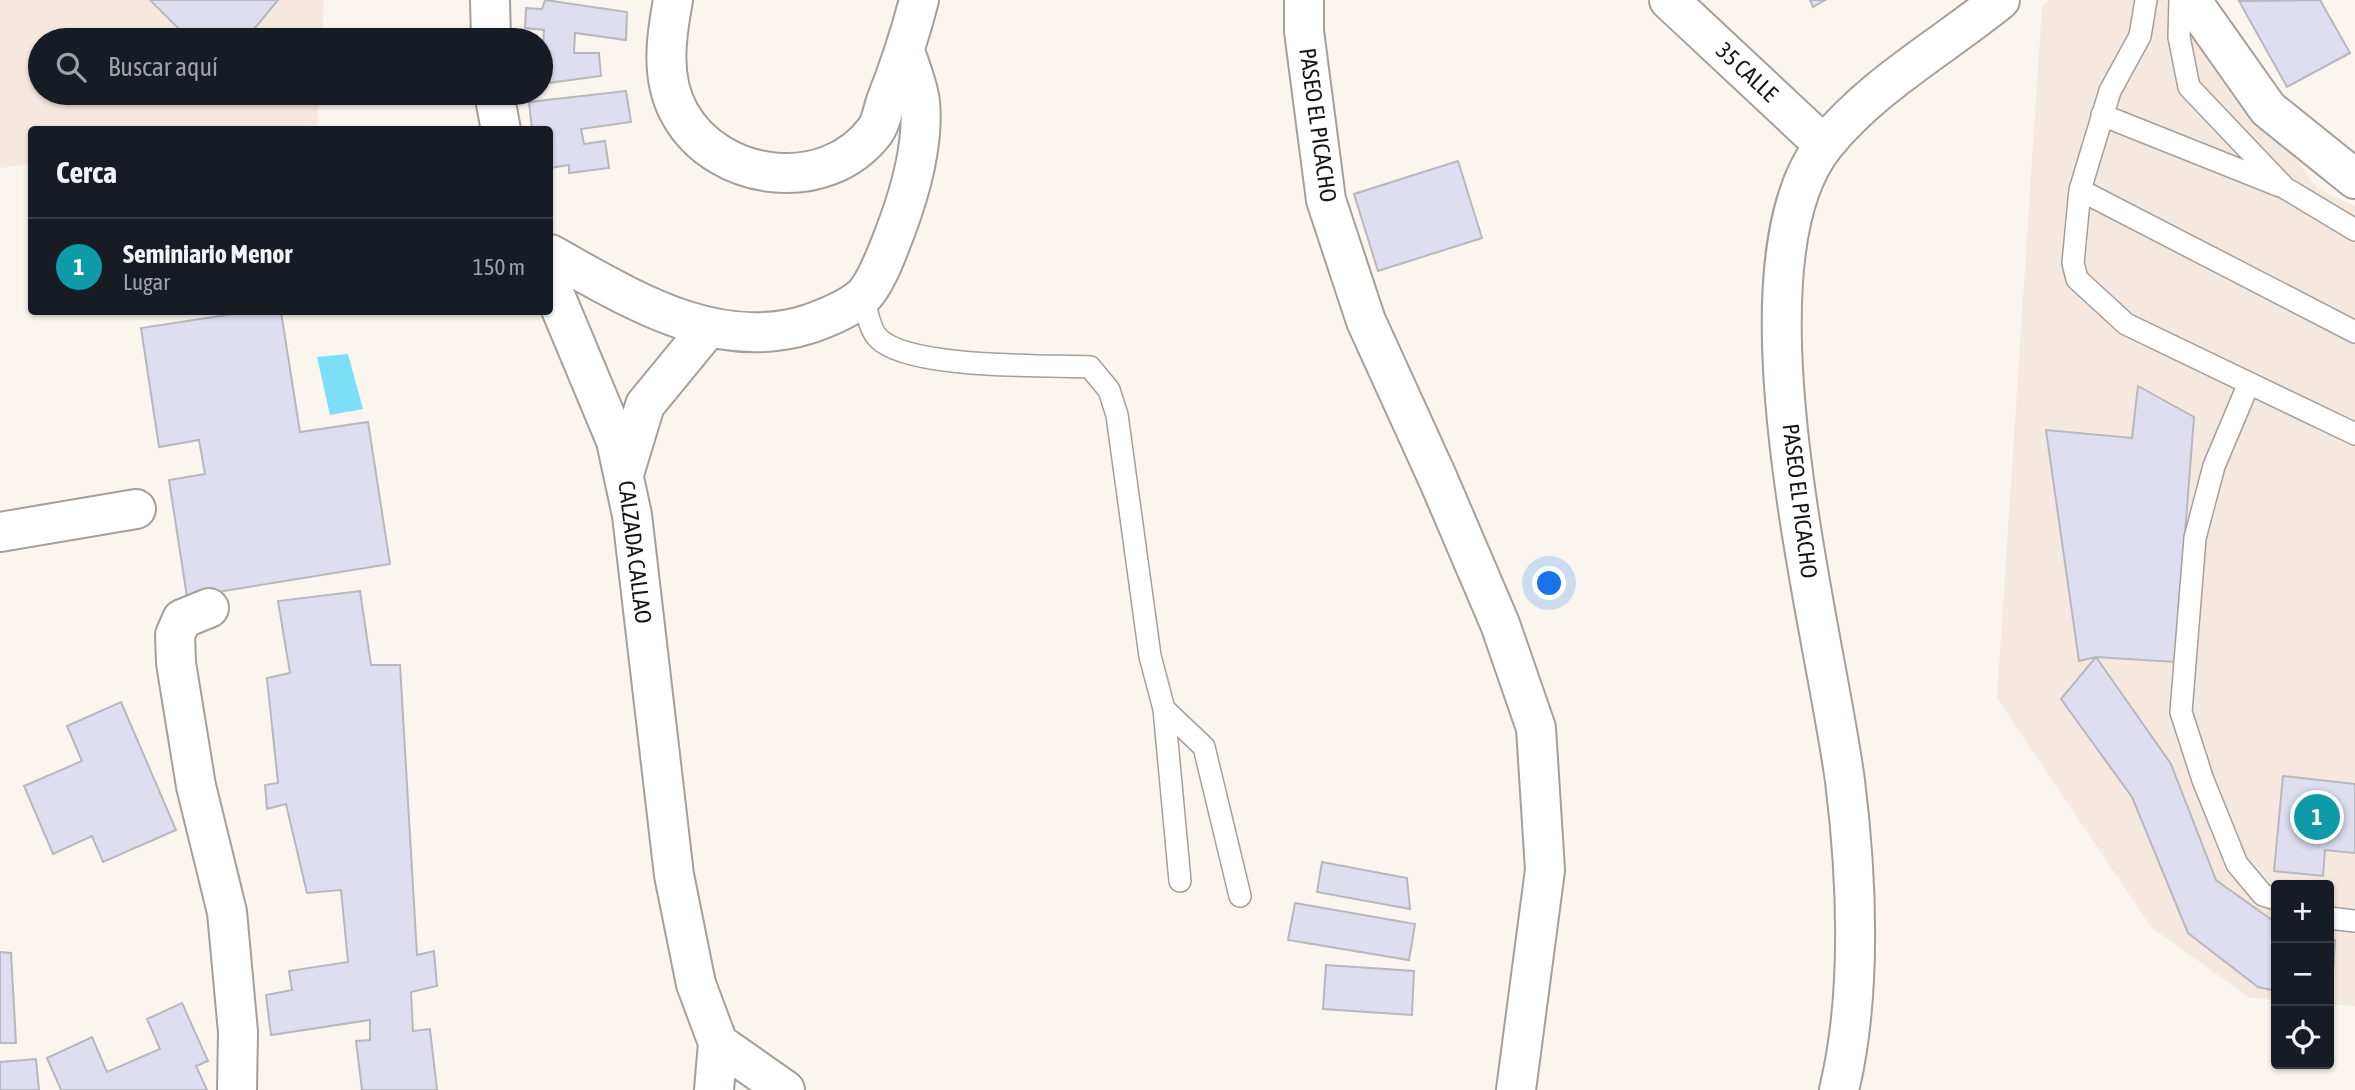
<!DOCTYPE html>
<html lang="es">
<meta charset="utf-8">
<style>
:root{--surface:#171b24;--page:#20242c;--text:#f1f3f6;--muted:#9ea1a6;--line:#363941;--accent:#2563eb}
body{margin:0;font-family:"Asap Condensed",sans-serif;background:var(--page);color:var(--text)}
.controls{position:absolute;right:21px;bottom:21px;display:grid;overflow:hidden;border-radius:7px;box-shadow:0 2px 5px #0004}
.controls button{width:63px;height:63px;display:grid;place-items:center;padding:0;border:0;border-bottom:2px solid var(--line);background:var(--surface);color:var(--text);font:35px sans-serif}
.you{position:absolute;left:1550px;top:584px;width:24px;height:24px;margin:-18px;border:5px solid #fff;border-radius:50%;background:#1a73e8;box-shadow:0 0 0 10px #1a73e833}
.badge{display:grid;place-items:center;width:46px;height:46px;border-radius:50%;background:var(--accent);color:#fff;font-size:23px;font-weight:700}
.pin{position:absolute;translate:-50% -50%;border:4px solid #fff;box-shadow:0 2px 7px #0006}
.list{margin:0;padding:0;list-style:none}
h2{display:flex;justify-content:space-between;align-items:center;height:91px;margin:0;padding:0 28px;font-size:30px}
h2 small{font-size:23px;font-weight:400;color:var(--muted)}
.list li{display:grid;grid-template-columns:46px 1fr auto;gap:21px;align-items:center;box-sizing:border-box;height:98px;padding:0 28px;border-top:2px solid var(--line)}
.list b{display:block;font-size:26px;white-space:nowrap}
.list p{margin:0;font-size:23px;white-space:nowrap;color:var(--muted)}
.list em{font-size:23px;font-style:normal;color:var(--muted)}
.icon{flex:none;width:38px;height:38px;fill:none;stroke:currentColor;stroke-width:2;stroke-linecap:round;stroke-linejoin:round}
.map{position:relative;flex:none;width:2355px;height:1090px;overflow:hidden}
.search{position:absolute;background:var(--surface);box-shadow:0 2px 5px #0004;left:28px;top:28px;width:525px;height:77px;display:flex;align-items:center;gap:18px;box-sizing:border-box;padding:0 24px;border-radius:38px;color:var(--muted);font-size:26px}
.panel{position:absolute;background:var(--surface);box-shadow:0 2px 5px #0004;left:28px;top:126px;width:525px;height:189px;border-radius:7px}
.map>svg:first-child{display:block}
.built{fill:#f5e8df}
.water{fill:#7ddef8}
.building{fill:#dedef0;stroke:#b7b7be;stroke-width:2}
.lines{fill:none;stroke-linecap:round;stroke-linejoin:round}
.service-casing{stroke:#a59f9b;stroke-width:24}
.minor-casing{stroke:#a59f9b;stroke-width:42}
.tertiary-casing{stroke:#a59f9b;stroke-width:42}
.service{stroke:#fff;stroke-width:21}
.minor{stroke:#fff;stroke-width:38}
.tertiary{stroke:#fff;stroke-width:38}
.labels{text-anchor:middle;stroke-width:5;stroke-linejoin:round;paint-order:stroke}
.street-label{font-size:23px;fill:#171514;stroke:#fff}
</style>
<div class="map">
<svg width="2355" height="1090" viewBox="0 0 2355 1090">
<rect width="100%" height="100%" fill="#fbf5f0"/>
<path class="built" d="M0,0H324L322,40H40V93H319L317,125L281,130H32L31,164L0,168Z
M2048,0H2177L2318,189L2355,206V1006L2329,1004V885H2276V1000L2250,998L2151,927L1997,698L2042,7Z"/>
<path class="water" d="M348,354L363,409L330,415L317,357Z"/>
<path class="building" d="M150,0H278L245,40H190Z
M545,0L627,12L626,40L575,33L574,53H599L601,76L541,84L544,30L525,28L526,8L542,9Z
M1810,0H1825L1813,7Z
M2320,0L2350,53L2287,87L2239,1Z
M626,91L631,122L581,129L584,144L605,141L609,168L569,173V165L550,168V130H532L529,102Z
M1458,161L1482,238L1378,271L1354,194Z
M246,312H281L300,432L368,422L390,564L187,597L169,480L205,474L199,440L159,447L141,328Z
M2138,386L2194,417L2175,662L2096,657L2079,661L2046,430L2132,438Z
M360,591L371,665H400L417,955L434,951L437,986L411,992L413,1031L430,1029L437,1090H362L356,1041L370,1040V1020L271,1035L266,995L292,990L289,971L348,962L341,890L307,893L286,804L267,809L265,785L278,783L267,678L290,673L278,601Z
M2096,657L2171,764L2216,880L2276,923V991L2258,987L2188,933L2132,797L2061,699Z
M121,702L176,830L103,862L92,836L53,854L24,786L82,761L67,726Z
M2283,776L2355,784V853L2325,850L2323,876L2274,871Z
M1322,862L1407,878L1410,909L1317,892Z
M1295,903L1415,924L1409,960L1288,940Z
M2329,938L2335,940L2331,1004L2329,1003Z
M0,952L11,953L16,1043H0Z
M1326,965L1414,971L1412,1015L1323,1009Z
M182,1003L208,1061L196,1066L207,1090H61L47,1058L92,1037L107,1072L160,1049L147,1019Z
M36,1059L39,1090H0V1062Z"/>
<g class="lines">
<g class="service-casing">
<path id="service" d="M2146,0L2140,36L2110,91L2080,190L2073,263L2077,279L2126,324L2355,434
M2180,0L2179,37L2189,87L2285,188L2355,230
M2102,115L2280,186
M2080,190L2355,332
M863,297C867,309 869,329 878,338C908,369 1043,365 1090,367L1109,390L1117,415L1150,656L1164,709L1204,747L1240,896
M2249,383L2214,466L2195,538L2181,712L2203,780L2237,864L2263,895L2276,899
M1164,709L1180,881
M2329,918L2355,921"/>
</g>
<g class="minor-casing">
<path id="minor" d="M490,0L491,40
M1669,0L1824,145
M2191,0L2268,109L2355,179
M494,93L501,130
M550,254C628,297 715,354 809,324C826,318 847,310 861,298C876,286 890,245 897,227C911,189 924,143 920,102C918,85 910,67 905,51
M550,283L616,441L632,515L674,875L696,984L718,1043L714,1090
M624,474L645,405L709,327
M0,532L136,509
M209,608L182,619L175,635L176,663L196,786L227,912L238,1032L237,1090
M718,1043L785,1090"/>
</g>
<g class="tertiary-casing">
<path id="tertiary" d="M673,0C666,38 660,79 680,114C718,182 826,196 875,131C881,123 883,110 886,101C899,68 910,35 919,0
M1304,0V31L1326,200L1366,321L1438,479L1500,624L1536,728L1545,870L1516,1090
M1839,1090C1862,996 1857,877 1845,781C1825,630 1726,267 1825,144C1873,85 1942,47 2000,0"/>
</g>
<use href="#service" class="service"/>
<use href="#minor" class="minor"/>
<use href="#tertiary" class="tertiary"/>
</g>
<g class="labels">
<g class="street-label">
<text transform="translate(1747 72) rotate(43)" y="8">35 CALLE</text>
<text transform="translate(1318 125) rotate(82)" y="8">PASEO EL PICACHO</text>
<text transform="translate(1800 501) rotate(83)" y="8">PASEO EL PICACHO</text>
<text transform="translate(635 552) rotate(83)" y="8">CALZADA CALLAO</text>
</g>
</g>
</svg>
<div class="controls">
<button>+</button>
<button>−</button>
<button><svg class="icon" aria-label="locate" viewBox="0 0 24 24"><circle cx="12" cy="12" r="6"/><path d="M12 2v4M12 18v4M2 12h4M18 12h4"/></svg></button>
</div>
<div class="you"></div>
<div class="pin badge" style="left:2317px;top:817px;background:#0f9aa8">1</div>
<div class="search"><svg class="icon" aria-label="search" viewBox="0 0 24 24"><circle cx="10" cy="10" r="6"/><path d="M15 15l6 6"/></svg>Buscar aquí</div>
<section class="panel">
<h2>Cerca<small></small></h2>
<ul class="list">
<li><span class="badge" style="background:#0f9aa8">1</span><div><b>Seminiario Menor</b><p>Lugar</p></div><em>150 m</em></li>
</ul>
</section>
</div>
